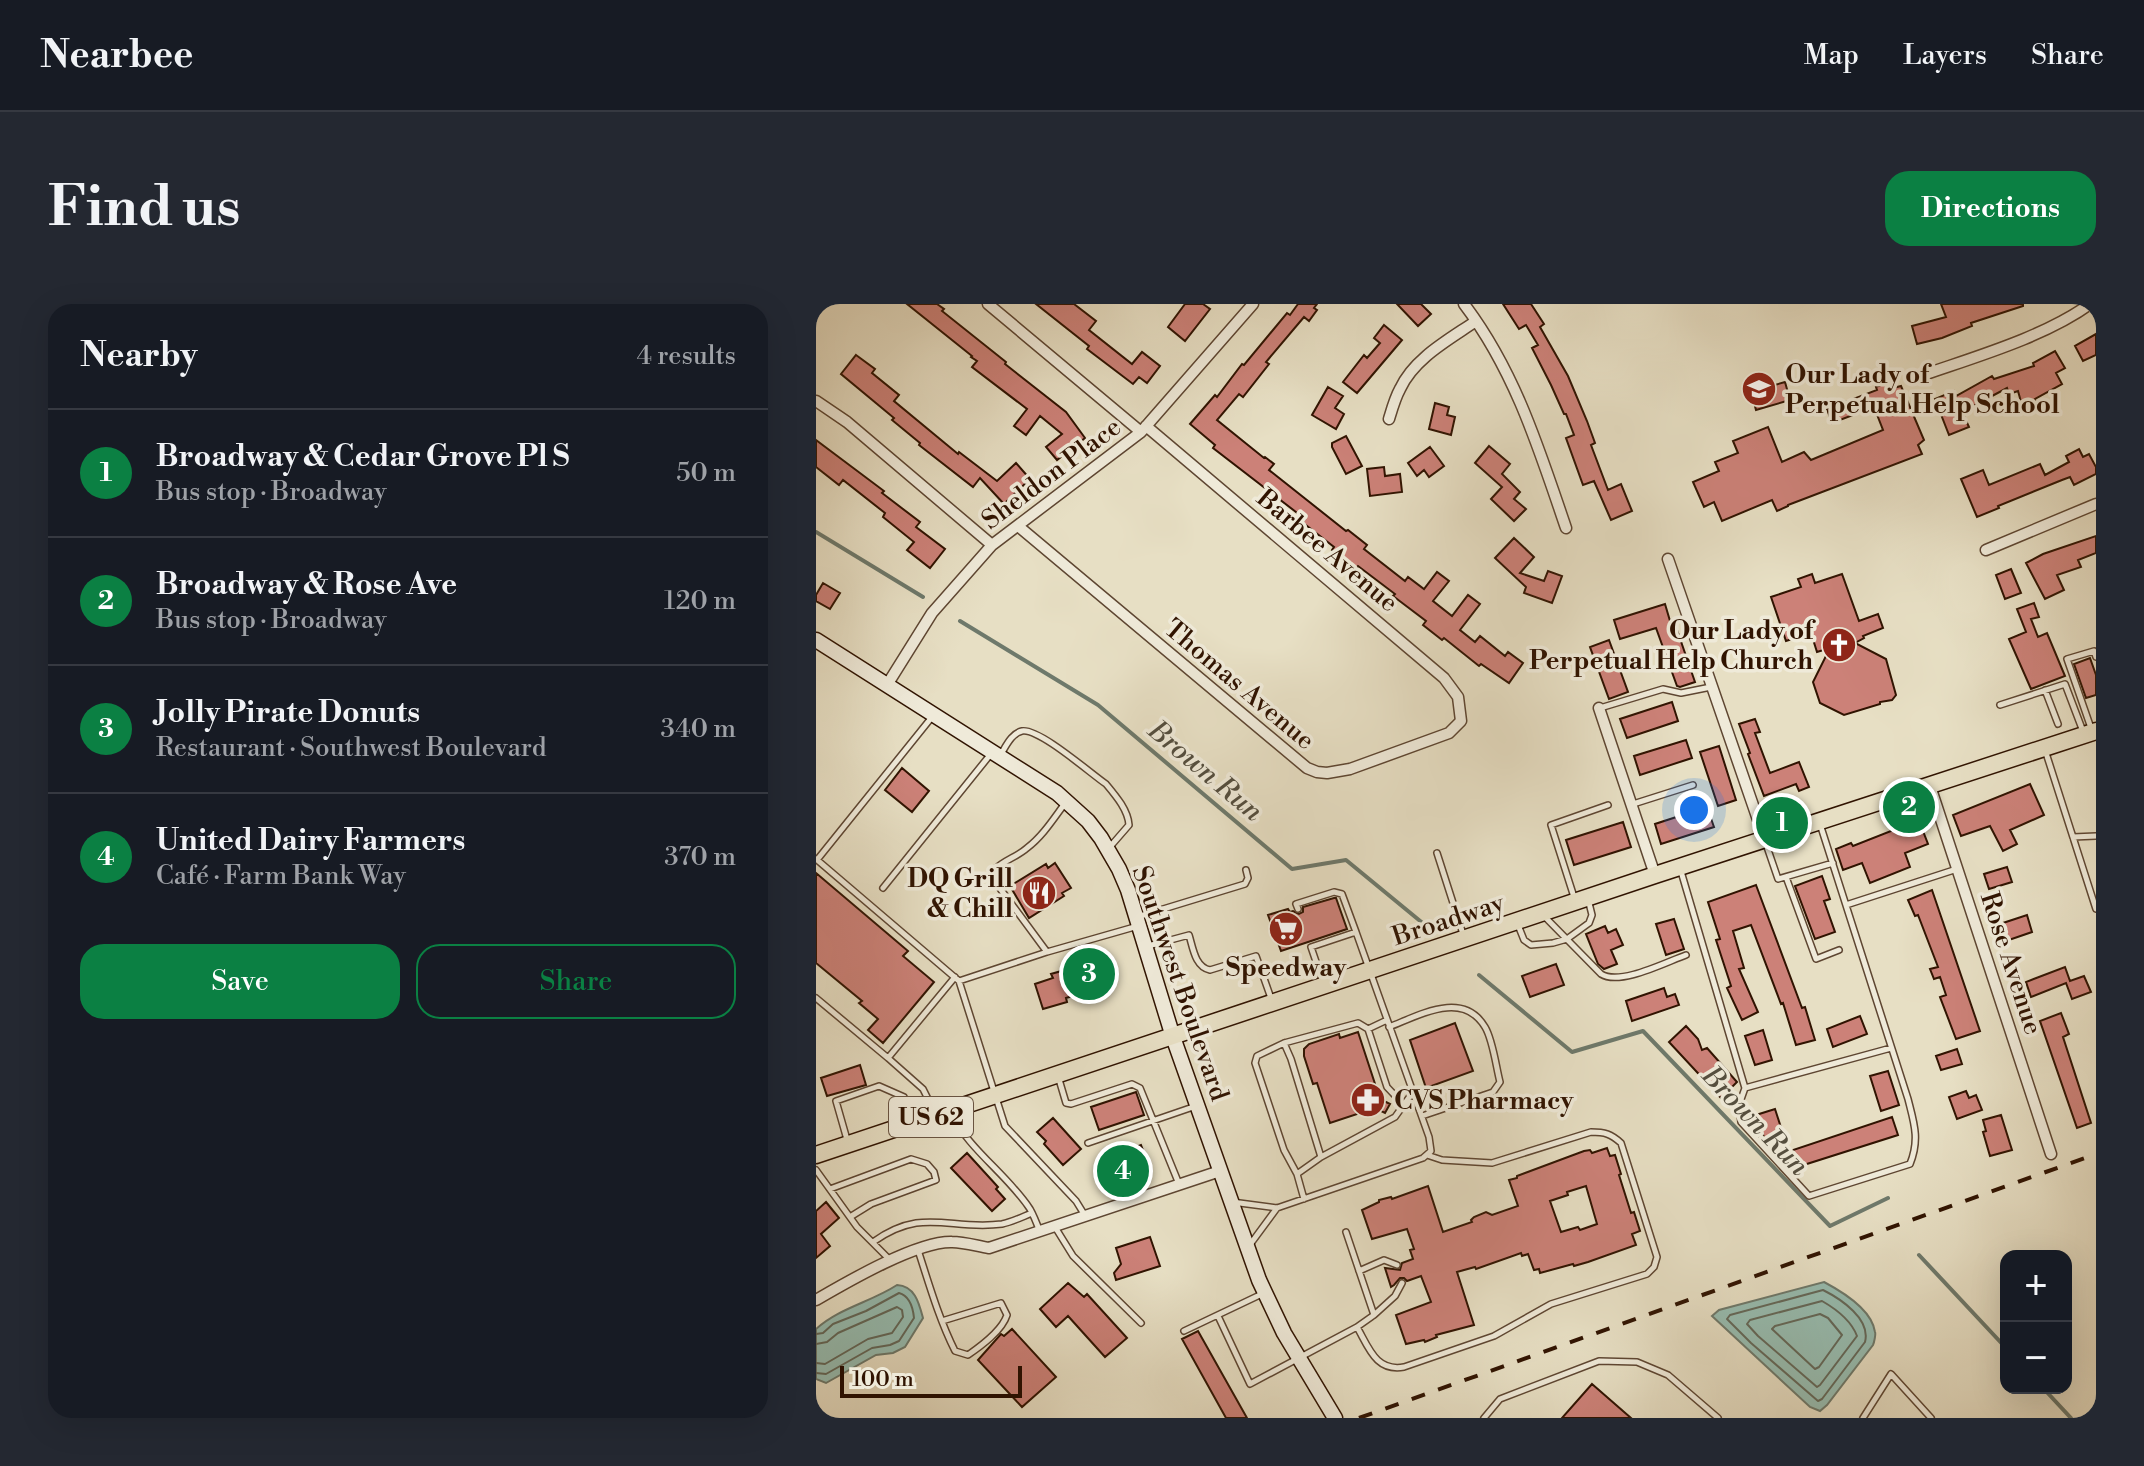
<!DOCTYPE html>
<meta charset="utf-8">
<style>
:root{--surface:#171b24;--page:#242831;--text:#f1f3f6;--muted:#9ea1a6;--line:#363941;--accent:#0b8043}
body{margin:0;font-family:"Libre Bodoni",serif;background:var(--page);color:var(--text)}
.controls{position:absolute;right:24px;bottom:24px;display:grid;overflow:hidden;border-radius:16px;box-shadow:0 8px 32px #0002}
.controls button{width:72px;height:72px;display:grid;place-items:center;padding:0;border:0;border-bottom:2px solid var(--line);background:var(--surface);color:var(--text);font:40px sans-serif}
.scale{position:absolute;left:24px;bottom:20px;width:182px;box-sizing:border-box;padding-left:8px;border:4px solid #301301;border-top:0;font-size:22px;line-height:28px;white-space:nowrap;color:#301301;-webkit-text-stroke:6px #efead9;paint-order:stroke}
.you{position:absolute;left:878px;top:506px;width:28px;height:28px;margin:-20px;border:6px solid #fff;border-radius:50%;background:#1a73e8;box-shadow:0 0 0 12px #1a73e833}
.badge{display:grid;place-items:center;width:52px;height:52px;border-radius:50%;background:var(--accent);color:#fff;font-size:26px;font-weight:700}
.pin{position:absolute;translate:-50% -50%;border:4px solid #fff;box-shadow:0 2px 8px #0006}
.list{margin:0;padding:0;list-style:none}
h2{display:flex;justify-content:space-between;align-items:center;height:104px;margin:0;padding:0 32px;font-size:34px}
h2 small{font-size:26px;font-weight:400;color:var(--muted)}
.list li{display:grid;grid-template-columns:52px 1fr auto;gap:24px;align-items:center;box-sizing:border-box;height:128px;padding:0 32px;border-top:2px solid var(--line)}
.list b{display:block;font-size:30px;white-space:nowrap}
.list p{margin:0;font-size:26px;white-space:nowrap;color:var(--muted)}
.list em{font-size:26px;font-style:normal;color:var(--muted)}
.actions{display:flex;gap:16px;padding:24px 32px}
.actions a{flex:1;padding:18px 0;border:2px solid var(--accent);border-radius:24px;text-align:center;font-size:28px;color:var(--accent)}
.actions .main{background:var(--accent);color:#fff}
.map{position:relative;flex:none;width:1280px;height:1114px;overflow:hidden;border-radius:24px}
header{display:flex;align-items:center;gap:48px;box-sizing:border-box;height:112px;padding:0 40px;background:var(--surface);border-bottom:2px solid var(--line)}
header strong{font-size:38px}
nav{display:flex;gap:44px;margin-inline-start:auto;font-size:28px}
.intro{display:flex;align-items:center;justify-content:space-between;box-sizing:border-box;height:192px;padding:0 48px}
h1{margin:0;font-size:56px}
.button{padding:20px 36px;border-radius:24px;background:var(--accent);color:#fff;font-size:28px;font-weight:700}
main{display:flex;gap:48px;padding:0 48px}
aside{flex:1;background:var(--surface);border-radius:24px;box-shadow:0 8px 32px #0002}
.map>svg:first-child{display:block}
.water{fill:#97bdb1;stroke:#6e796b;stroke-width:2}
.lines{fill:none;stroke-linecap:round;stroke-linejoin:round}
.shore{stroke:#646859;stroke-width:2}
.stream{stroke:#6e796b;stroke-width:4}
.building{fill:#cc8178;stroke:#301301;stroke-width:2;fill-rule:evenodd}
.lane-casing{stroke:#5e4632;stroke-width:8}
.street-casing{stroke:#5e4632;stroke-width:13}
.secondary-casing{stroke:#301301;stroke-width:17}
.primary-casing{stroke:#301301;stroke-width:19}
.lane{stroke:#efead9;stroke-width:5}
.street{stroke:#efead9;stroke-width:10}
.secondary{stroke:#efead9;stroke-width:14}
.primary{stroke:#e7dfc4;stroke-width:16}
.rail{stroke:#301301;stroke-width:4;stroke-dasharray:14 14;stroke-linecap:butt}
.labels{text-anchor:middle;stroke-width:7;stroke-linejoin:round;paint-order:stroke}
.shield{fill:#efead9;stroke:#695442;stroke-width:2}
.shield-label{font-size:24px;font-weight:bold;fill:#301301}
.poi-label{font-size:26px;font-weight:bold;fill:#301301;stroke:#efead9;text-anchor:start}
.street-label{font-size:26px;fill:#301301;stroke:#efead9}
.water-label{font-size:28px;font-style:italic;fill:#544e3f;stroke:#efead9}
</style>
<header>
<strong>Nearbee</strong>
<nav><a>Map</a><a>Layers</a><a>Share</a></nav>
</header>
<div class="intro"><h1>Find us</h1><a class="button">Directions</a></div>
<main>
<aside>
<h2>Nearby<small>4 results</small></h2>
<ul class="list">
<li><span class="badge">1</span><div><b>Broadway &amp; Cedar Grove Pl S</b><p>Bus stop · Broadway</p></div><em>50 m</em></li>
<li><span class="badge">2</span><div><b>Broadway &amp; Rose Ave</b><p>Bus stop · Broadway</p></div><em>120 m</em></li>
<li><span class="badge">3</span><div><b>Jolly Pirate Donuts</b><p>Restaurant · Southwest Boulevard</p></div><em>340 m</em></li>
<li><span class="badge">4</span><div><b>United Dairy Farmers</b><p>Café · Farm Bank Way</p></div><em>370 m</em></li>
</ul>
<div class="actions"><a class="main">Save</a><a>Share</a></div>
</aside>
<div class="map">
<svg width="1280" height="1114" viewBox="0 0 1280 1114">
<rect width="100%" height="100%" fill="#e7dfc4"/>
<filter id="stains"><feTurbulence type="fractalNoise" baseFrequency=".0025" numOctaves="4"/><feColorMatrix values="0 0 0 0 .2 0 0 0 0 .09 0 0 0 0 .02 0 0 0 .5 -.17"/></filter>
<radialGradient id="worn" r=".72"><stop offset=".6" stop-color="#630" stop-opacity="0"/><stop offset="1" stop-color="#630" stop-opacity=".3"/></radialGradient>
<path class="water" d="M1008,978C1025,987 1056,1006 1059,1028C1060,1030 1058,1039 1057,1041L1011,1101L1004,1107L994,1103L896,1012L903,1006Z
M81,981C99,982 103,999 107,1014L89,1043L77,1049L60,1051L10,1079L0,1075V1025C23,1004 55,998 81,981Z"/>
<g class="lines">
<path class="shore" d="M1007,986C1025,995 1055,1015 1049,1038L1006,1095L1002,1097L935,1039L911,1015L914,1011Z
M1006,997C1020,1005 1035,1016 1041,1032L1004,1081L1001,1083L942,1032L931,1020L934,1016Z
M1004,1010L1012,1014L1026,1031L1003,1063L999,1065L956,1025L959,1022Z
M0,1030L7,1029L17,1020L50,1007L83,989C94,992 97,1004 98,1014L83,1037L74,1041L56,1044L10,1070L0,1069
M0,1040L11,1038L22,1029L81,1003L86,1006L87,1013L76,1029L52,1035L9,1060L0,1059"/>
<path class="stream" d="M0,228L107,293
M144,317L282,401L476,565L530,556L609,621
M663,671L756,748L827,727L1014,922L1072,894
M1103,951L1190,1044
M1227,1084L1255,1114"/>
</g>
<path class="building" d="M91,0H121L128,5L126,7L190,58L189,60L250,108L269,134L241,156L230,143L246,130L224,112L210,131L198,122L211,105L156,63L161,57L155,53L156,52Z
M220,0H258L280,17L273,26L316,60L326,48L344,62L331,79L323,73L317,80L271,45L273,42Z
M369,0H387L394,5L369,37L352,23Z
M482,0H501L498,4L501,6L493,17L488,13L450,58L453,60L427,93L423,90L401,116L448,154L449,153L458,160L453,166L530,227L532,226L551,241L548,245L589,277L592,273L608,285L621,268L633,277L617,297L636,312L652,291L664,300L644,326L659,338L664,332L689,352L692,348L707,359L693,379L665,360L663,362L628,334L626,336L607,321L610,317L577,292L579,290L542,262L540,264L516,246L518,243L486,218L489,215L397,144L399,141L374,120L399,91L401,93L426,60L428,61L471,9L474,11Z
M581,0H605L615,10L602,22Z
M687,0H715L728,20L724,23L752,72L771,117L779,139L775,141L792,186L805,180L816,207L795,216L778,177L767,181L750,134L758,131L750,110H748L735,81L716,44L722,41L710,21L703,25Z
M1125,0H1207V2L1155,19L1156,22L1126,34L1101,40L1096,22L1130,13Z
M568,21L586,36L541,89L527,78L548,51L551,54L564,39L558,34Z
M1280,30V51L1267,57L1259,42Z
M1239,47L1249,64L1240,69L1246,80L1219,95L1221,101L1207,105L1202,87L1193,90L1191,84L1146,108L1153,123L1133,131L1119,95L1138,87L1140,92L1176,72L1178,75L1218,62L1217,59Z
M40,51L59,65L56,69L83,91L78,97L142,150L143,148L181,177L200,159L214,175L188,200L164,174L157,183L103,141L104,139L76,116L78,114L25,70Z
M1076,76L1081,83L1085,82L1108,136L1102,141L1106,150L972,201V202L961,207L956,196L906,217L898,198L888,203L877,178L903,167L899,158L922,149L917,137L952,123L966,158L988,148L995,156L1067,126L1058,103L1016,119L1011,105L1061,86L1060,83Z
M969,78L974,96L940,106L935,88Z
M512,83L527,92L519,104L528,110L520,125L496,111Z
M619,99L633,103L631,111L639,113L635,131L613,125Z
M530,132L546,162L530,170L516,143V139Z
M0,136L68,187L66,189L104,218L100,223L129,245L114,264L91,246L98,238L67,213L69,209L27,176L23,181L0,163Z
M673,142L694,160L686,170L704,188L698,195L710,205L698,217L675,195L686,183L659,159Z
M614,143L628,162L613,173L608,166L601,172L592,159Z
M1263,145L1267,153L1273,150L1280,163V170L1258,181L1254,173L1246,176L1182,202L1183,204L1161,213L1145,175L1167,166L1173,181L1224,160L1229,171L1253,158L1250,152Z
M568,163L569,172L584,170L586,188L554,192L551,165Z
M1280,232V249L1262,256L1265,263L1241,271L1248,286L1229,295L1210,259L1227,250Z
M698,234L718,253L704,269L728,277L732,267L746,272L736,299L708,289L710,283L679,254Z
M1195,265L1205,289L1189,295L1180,271Z
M996,270L999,279L1026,270L1043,317L1062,310L1067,324L1047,332L1048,334L1039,339L1070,355L1080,391L1076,396L1064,398V400L1028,411L1004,399L997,378L1014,344L1001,348L995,329L970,337L955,293L985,283L982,275Z
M7,279L24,289L14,305L0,297V291Z
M1218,299L1223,313L1215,315L1222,333L1231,329L1249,372L1215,385L1193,335L1210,328L1201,305Z
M849,300L857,327L861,326L879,378L864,383L861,382L840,324L804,335L798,316Z
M793,336L812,388L793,395L774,343Z
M1274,354L1280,371V391L1270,394L1258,360Z
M856,398L862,417L811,434L804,415Z
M939,415L944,428L939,429L954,469L983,458L993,483L983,487L980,480L948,492L932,450L934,449L923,420Z
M870,436L876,454L824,471L818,452Z
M903,442L920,496L902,502L884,448Z
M86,464L113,487L96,508L69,486Z
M1214,480L1228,511L1194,526L1201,540L1187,547L1174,522L1145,532L1137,511Z
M891,503L898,523L845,540L839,520Z
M807,518L815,543L758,561L750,536Z
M1105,522L1112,540L1089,549L1094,563L1054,579L1046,559L1027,566L1020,545L1035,539L1037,542L1085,523L1087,529Z
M239,559L255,584L246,589L248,592L213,614L194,582L230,560L232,564Z
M1191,563L1196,578L1173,585L1168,570Z
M0,569L92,647L87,652L118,678L67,739L52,726L62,715L43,699L46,697L0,659Z
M1006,572L1014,595L1008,597L1019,628L999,635L979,582Z
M940,581L986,704L989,703L999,736L980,741L967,699L965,700L935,621L917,627L928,664L923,665L942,708L926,716L911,684L915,682L900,636L904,635L892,598Z
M1116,586L1164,727L1140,735L1124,693L1130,691L1124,673L1118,675L1114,665L1122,663L1102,611L1099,612L1092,596Z
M518,594H520L531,625L465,647L452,611L472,605L474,608L477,607L483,610L487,608V603Z
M1211,611L1216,628L1190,637L1184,620Z
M858,615L868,645L850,651L840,620Z
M789,622L792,629L800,625L807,641L795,646L801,660L788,665L782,660L770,630Z
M278,652L287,683L250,694L251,698L227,705L219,680L237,674L235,670L256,664L255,659Z
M740,660L748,681L714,693L706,672Z
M1249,663L1254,677L1268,672L1275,688L1256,695L1250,679L1215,693L1210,678Z
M848,684L851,693L859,690L863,701L816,717L810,697Z
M1245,709L1253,730L1247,733L1275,819L1261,824L1224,717Z
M1044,712L1051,730L1017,743L1011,725Z
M639,719L657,767L610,784L594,736Z
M870,722L882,735L886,746L891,744L921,778L905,794L853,738Z
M947,726L956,756L939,761L929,732Z
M542,728L564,795L574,800L569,809L559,804L514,819L501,779L497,780L488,752V745L493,740L523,730L524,734Z
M1141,745L1146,760L1125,766L1120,752Z
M44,761L50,781L11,792L5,774Z
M1072,767L1083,801L1065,807L1054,772Z
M1150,787L1153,794L1160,791L1166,806L1141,815L1133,793Z
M320,788L328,811L283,826L275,803Z
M959,805L970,839L956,844L949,836L940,811Z
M1185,811L1196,846L1174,852L1167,828L1170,827L1167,816Z
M1076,813L1082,831L975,865L968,856L965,850Z
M237,814L265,845L247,861L228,840L230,837L221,828Z
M325,841L333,862L329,863L332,871L291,886L281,857Z
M791,844L794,852L799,851L805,870L803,871L815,909L818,908L824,927L816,930L820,941L772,958L758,962L757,960L724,969L723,965L718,966L712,950L706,952L705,949L660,965L659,963L641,968L658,1021L620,1031L621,1033L609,1038L608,1036L590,1040L580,1011L615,998L605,972L591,977L588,974H584L578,981L575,983L569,964L584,966L586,959L597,955L594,946L598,945L591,925L556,935L546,906L563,898V896L575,893L576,895L612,882L627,928L656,918L655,916L658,913L670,908L676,911L702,902L693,876L701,874V872L768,847L774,846L776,849ZM770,882L781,920L764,926L762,923L745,928L734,897L752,891L751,888Z
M151,849L182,883L180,885L189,895L176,907L135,864Z
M10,898L23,914L5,930L14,942L0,954V907Z
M334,933L344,962L300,976L298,969L305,960L300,944Z
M252,979L268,993L271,990L311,1034L289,1053L252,1012L240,1023L224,1005Z
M196,1025L240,1073L206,1103L162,1056L185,1030L188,1032Z
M382,1027L431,1114H410L366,1035Z
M776,1080L815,1114H746Z"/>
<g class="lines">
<g class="lane-casing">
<path id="lane" d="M1229,386L1242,420
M1184,401L1249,380L1268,430
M784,404L847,385L865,389L895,383
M1275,424L1251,355L1278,347L1280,353
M1230,449L1280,605
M185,450C190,442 196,429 206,427C223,424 274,469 290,480C300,492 312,506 313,521L293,544
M250,498C238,514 227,532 211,544C201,553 188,556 178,566L180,579L231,648L322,622
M814,501L877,481
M1257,533L1280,532
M949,537L962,575L1017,559
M621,549L647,630
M0,555L143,677L231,648
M1,556L116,413
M864,564L929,784L923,801L925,818L993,892L1094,860C1104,835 1098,819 1092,795L1004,520
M970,573L1000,655L1023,646
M67,584L174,451
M758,593L735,521L792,501
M1030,601L1141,565
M482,605L480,600L518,588L526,590L540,628
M321,613L429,580L432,574L430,566
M729,613L785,670C804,682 850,658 870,651
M702,621L708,636L715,641L737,639L751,635L773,619L776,611L772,595
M332,642L373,631C377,644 379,663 394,666L440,652L456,697
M143,677L189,822L260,897L268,910
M0,694L72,754
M573,723C604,711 647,686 669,723C677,736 680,763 684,778L677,788L606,812
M552,725L571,716
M468,739L542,719L552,725L571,783L588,801
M242,772L250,799L255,800L316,780L324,784L363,880
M929,784L1075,744
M119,809L107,785L72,754L139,673
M135,809C153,846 191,870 214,905C218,912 221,920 224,928
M32,839L20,797L63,782L88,793L98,816
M272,839L380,802
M505,853L579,813L597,788
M0,866L41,923L75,957
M481,870L505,853L475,755L468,739L441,752L439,759L468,846L481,870L488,895
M14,885L95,855L111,860L118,868L120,876L55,900L34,913
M416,898L461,904L607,854L615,847L613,833L540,628L495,643L507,678
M239,923L257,952L325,1019
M530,928L558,1011L541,1023
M57,938C108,902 133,927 186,920C196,918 206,913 216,909
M433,942L461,904
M102,946C113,980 123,1015 139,1047L152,1051C165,1042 186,1027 191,1011L185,999L126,1017
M543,967L568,956L581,961
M558,1011L579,992L586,979
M402,1012L434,1080L541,1023C553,1044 560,1068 588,1063L678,1032L735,1000L831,970L838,963L841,953L805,839C795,830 789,828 775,828L676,859L626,856L611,851
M368,1027L448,989
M668,1114L684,1095L783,1057L821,1058L852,1071L902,1114
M1047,1114L1075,1070L1115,1114"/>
</g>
<g class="street-casing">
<path id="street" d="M172,0L325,128
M648,0C699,67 723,145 750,224
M1110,70C1162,52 1230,32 1274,0
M0,97L31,118L176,241
M573,115C576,105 579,94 584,85C598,54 634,35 660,17
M202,222L491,464L501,468L511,469L534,465L633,429L645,417L642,393L628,374L330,122
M1170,246L1280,200
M852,255L949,536
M71,381L116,309L176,241L325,128L437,0
M783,404L839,571
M1114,482L1235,850
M0,996C31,978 101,937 136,938C148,938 161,942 173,944L404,867"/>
</g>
<g class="secondary-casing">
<path id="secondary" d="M0,336L241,489L272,517L285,534L303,565L312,586L357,733L443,976L468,1029L519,1114"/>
</g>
<g class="primary-casing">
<path id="primary" d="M0,851L839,571L1280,427"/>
</g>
<use href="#lane" class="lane"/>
<use href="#street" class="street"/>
<use href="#secondary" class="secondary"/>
<use href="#primary" class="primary"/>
<path class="rail" d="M543,1114L1280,850"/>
</g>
<defs>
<g id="school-disc" transform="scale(1.8)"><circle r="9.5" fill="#8f2418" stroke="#efead9"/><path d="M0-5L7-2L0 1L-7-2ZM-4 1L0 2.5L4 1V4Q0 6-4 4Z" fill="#fff"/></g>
<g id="church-disc" transform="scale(1.8)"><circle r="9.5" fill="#8f2418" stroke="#efead9"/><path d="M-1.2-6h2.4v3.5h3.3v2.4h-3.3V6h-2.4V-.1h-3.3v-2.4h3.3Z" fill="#fff"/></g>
<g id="restaurant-disc" transform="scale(1.8)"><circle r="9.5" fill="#8f2418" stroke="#efead9"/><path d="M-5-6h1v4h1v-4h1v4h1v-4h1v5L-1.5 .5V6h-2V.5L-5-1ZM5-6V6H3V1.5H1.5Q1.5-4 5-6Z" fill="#fff"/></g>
<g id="supermarket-disc" transform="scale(1.8)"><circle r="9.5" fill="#8f2418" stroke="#efead9"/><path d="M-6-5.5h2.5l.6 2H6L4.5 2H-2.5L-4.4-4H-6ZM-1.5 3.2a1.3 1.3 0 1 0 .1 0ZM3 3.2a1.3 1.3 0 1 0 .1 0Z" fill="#fff"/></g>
<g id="pharmacy-disc" transform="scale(1.8)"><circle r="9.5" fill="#8f2418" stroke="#efead9"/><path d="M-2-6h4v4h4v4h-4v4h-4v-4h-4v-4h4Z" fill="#fff"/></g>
</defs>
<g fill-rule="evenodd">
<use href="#school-disc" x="943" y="85"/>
<use href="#church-disc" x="1023" y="341"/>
<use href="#restaurant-disc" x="223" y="589"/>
<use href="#supermarket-disc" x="470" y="625"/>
<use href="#pharmacy-disc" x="552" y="796"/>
</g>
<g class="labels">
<rect class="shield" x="73" y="793" width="84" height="40" rx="6"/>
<g class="shield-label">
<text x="115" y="821">US 62</text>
</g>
<g class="poi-label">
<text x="969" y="79">Our Lady of<tspan x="969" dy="30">Perpetual Help School</tspan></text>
<text x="997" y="335" text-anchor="end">Our Lady of<tspan x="997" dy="30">Perpetual Help Church</tspan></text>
<text x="197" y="583" text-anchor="end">DQ Grill<tspan x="197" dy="30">&amp; Chill</tspan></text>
<text x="470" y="672" text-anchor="middle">Speedway</text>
<text x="578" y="805">CVS Pharmacy</text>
</g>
<g class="street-label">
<text transform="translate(235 169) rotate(-37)" y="9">Sheldon Place</text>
<text transform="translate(512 246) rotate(40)" y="9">Barbee Avenue</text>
<text transform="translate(424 380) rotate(40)" y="9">Thomas Avenue</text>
<text transform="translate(632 615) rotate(-18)" y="9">Broadway</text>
<text transform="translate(1196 659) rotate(72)" y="9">Rose Avenue</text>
<text transform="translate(365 679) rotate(71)" y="9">Southwest Boulevard</text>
</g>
<g class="water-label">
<text transform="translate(390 466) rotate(40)" y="10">Brown Run</text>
<text transform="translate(940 816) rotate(46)" y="10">Brown Run</text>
</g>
</g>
<rect width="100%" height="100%" filter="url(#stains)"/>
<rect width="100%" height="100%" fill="url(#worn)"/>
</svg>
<div class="controls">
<button>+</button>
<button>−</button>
</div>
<div class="scale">100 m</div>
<div class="you"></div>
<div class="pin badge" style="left:966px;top:519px">1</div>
<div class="pin badge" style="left:1093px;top:503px">2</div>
<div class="pin badge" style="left:273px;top:670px">3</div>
<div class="pin badge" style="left:307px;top:867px">4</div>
</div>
</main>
